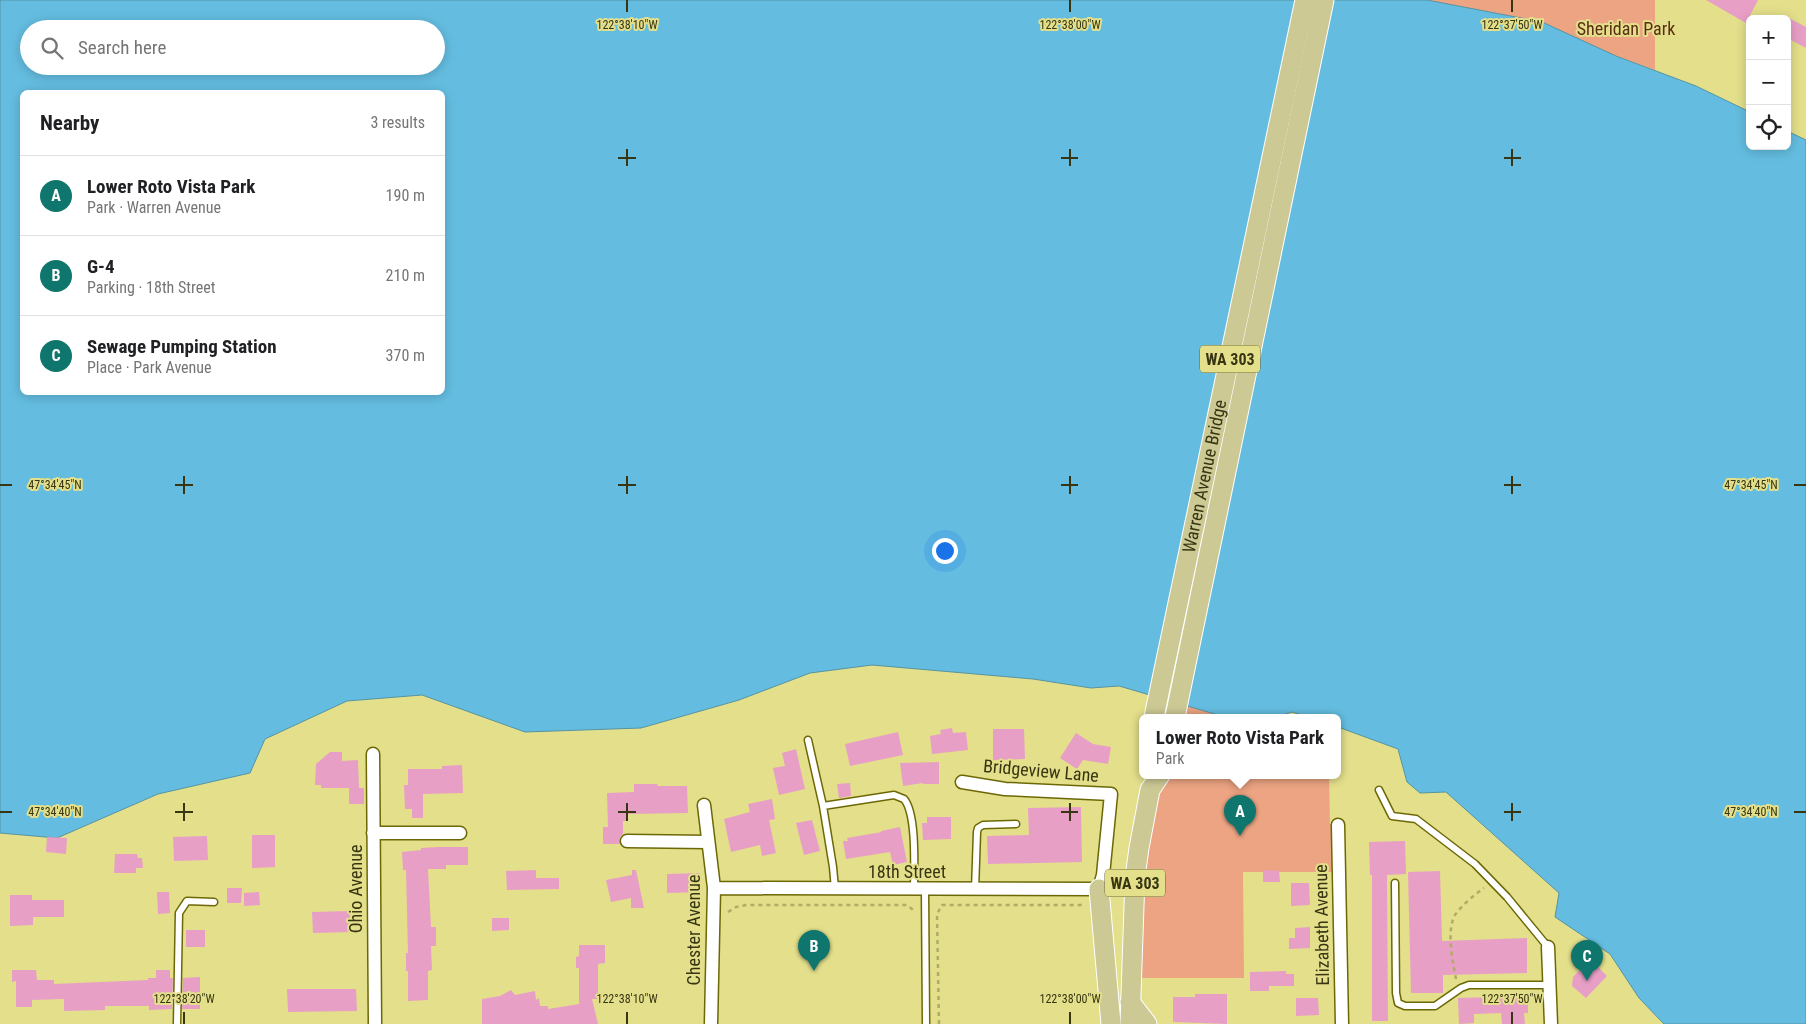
<!DOCTYPE html>
<meta charset="utf-8">
<style>
:root{--surface:#fff;--page:#f2f2f2;--text:#202124;--muted:#757577;--line:#e0e0e0;--accent:#0f766e}
body{margin:0;font-family:"Roboto Condensed",sans-serif;background:var(--page);color:var(--text)}
.controls{position:absolute;right:15px;top:15px;display:grid;overflow:hidden;border-radius:8px;box-shadow:0 2px 12px #0003}
.controls button{width:45px;height:45px;display:grid;place-items:center;padding:0;border:0;border-bottom:1px solid var(--line);background:var(--surface);color:var(--text);font:25px sans-serif}
.you{position:absolute;left:944px;top:550px;width:18px;height:18px;margin:-12px;border:4px solid #fff;border-radius:50%;background:#1a73e8;box-shadow:0 0 0 8px #1a73e833}
.badge{display:grid;place-items:center;width:32px;height:32px;border-radius:50%;background:var(--accent);color:#fff;font-size:16px;font-weight:700}
.pin{position:absolute;translate:-50% -41px;filter:drop-shadow(0 1px 2px #0008)}
.pin::after{content:'';position:absolute;top:26px;width:18px;height:15px;background:inherit;clip-path:polygon(0 0,100% 0,50% 100%)}
.popup{position:absolute;left:1139px;top:714px;width:202px;height:65px;box-sizing:border-box;display:grid;place-content:center;border-radius:8px;background:var(--surface);filter:drop-shadow(0 1px 4px #0005);font-size:16px;white-space:nowrap;color:var(--muted)}
.popup b{font-size:19px;color:var(--text)}
.popup::after{content:'';position:absolute;left:50%;top:100%;margin-left:-10px;border:10px solid transparent;border-top-color:var(--surface)}
.list{margin:0;padding:0;list-style:none}
h2{display:flex;justify-content:space-between;align-items:center;height:65px;margin:0;padding:0 20px;font-size:21px}
h2 small{font-size:16px;font-weight:400;color:var(--muted)}
.list li{display:grid;grid-template-columns:32px 1fr auto;gap:15px;align-items:center;box-sizing:border-box;height:80px;padding:0 20px;border-top:1px solid var(--line)}
.list b{display:block;font-size:19px;white-space:nowrap}
.list p{margin:0;font-size:16px;white-space:nowrap;color:var(--muted)}
.list em{font-size:16px;font-style:normal;color:var(--muted)}
.icon{flex:none;width:28px;height:28px;fill:none;stroke:currentColor;stroke-width:2;stroke-linecap:round;stroke-linejoin:round}
.map{position:relative;flex:none;width:1806px;height:1024px;overflow:hidden}
.search{position:absolute;background:var(--surface);box-shadow:0 2px 12px #0003;left:20px;top:20px;width:425px;height:55px;display:flex;align-items:center;gap:12px;box-sizing:border-box;padding:0 18px;border-radius:28px;color:var(--muted);font-size:19px}
.panel{position:absolute;background:var(--surface);box-shadow:0 2px 12px #0003;left:20px;top:90px;width:425px;height:305px;border-radius:8px}
.map>svg:first-child{display:block}
.green{fill:#eca482}
.water{fill:#64bde0;stroke:#5694a2;fill-rule:evenodd}
.building{fill:#e89fc6}
.lines{fill:none;stroke-linecap:round;stroke-linejoin:round}
.lane-casing{stroke:#6d6806;stroke-width:9}
.street-casing{stroke:#6d6806;stroke-width:15}
.primary-casing{stroke:#fff;stroke-width:21}
.path{stroke:#afac67;stroke-width:2.5;stroke-dasharray:4 4;stroke-linecap:butt}
.lane{stroke:#fff;stroke-width:6}
.street{stroke:#fff;stroke-width:12}
.primary{stroke:#ccc995;stroke-width:19}
.ticks{fill:none;stroke:#373512;stroke-width:2}
.labels{text-anchor:middle;stroke-width:4;stroke-linejoin:round;paint-order:stroke}
.shield{fill:#e3df8b;stroke:#6b6836;stroke-width:1}
.shield-label{font-size:16px;font-weight:bold;fill:#373512}
.park-label{font-size:18px;fill:#5c2d15;stroke:#e3df8b}
.street-label{font-size:18px;fill:#373512;stroke:#e3df8b}
.ticks-label{font-size:12px;text-anchor:middle;fill:#373512;stroke:#e3df8b;stroke-width:4;stroke-linejoin:round;paint-order:stroke}
</style>
<div class="map">
<svg width="1806" height="1024" viewBox="0 0 1806 1024">
<rect width="100%" height="100%" fill="#e3df8b"/>
<path class="green" d="M1427,0H1655V70L1616,56Z
M1178,702L1225,717H1175Z
M1160,775H1329L1330,824L1338,825L1339,872H1243L1244,978H1131L1132,950Z"/>
<path class="water" d="M0,0H1427L1542,22L1616,56L1696,86L1750,112V146H1787V131L1806,140V1024H1664L1639,998L1610,954L1555,917L1559,893L1446,792L1420,793L1407,782L1398,749L1338,727V717H1309L1292,712L1277,717H1225L1119,686L1091,688L1033,679L872,665L810,673L739,700L641,728L525,732L422,695L347,701L265,739L250,773L158,794L57,838L0,833ZM29,29H436V66H29ZM22,92H442V392H22Z"/>
<path class="building" d="M1706,0H1758L1746,23Z
M1787,17L1806,27V48L1787,38Z
M952,728L953,733L966,732L968,750L932,754L930,736L941,734L940,730Z
M993,729H1024L1025,759L993,760Z
M898,732L903,755L850,766L845,744Z
M1076,733L1093,744L1111,747L1108,764L1083,760L1077,769L1060,758Z
M796,749L805,789L779,795L773,768L785,766L782,753Z
M330,752H342V761L358,760L359,788H364V804H349V788H321V785H315L316,764Z
M939,762V784H923V783L903,786L900,763Z
M462,765L463,793L423,794V818H412V809H405L404,785H408V769H442V766Z
M850,783L851,796L839,798L837,784Z
M634,784H657L658,786H687L688,813L626,814V821H623V834L620,837V844H603V827H608L607,793L634,792Z
M772,799L775,819L769,820L776,853L762,856L760,845L731,852L724,819L750,812L748,804Z
M1081,807L1082,862L988,864L987,836L1029,835L1028,808Z
M927,817H951V839L923,840L922,823H927Z
M812,820L820,851L804,855L796,823Z
M900,827L907,862L893,865L890,852L846,859L843,841H848L847,838L882,832L881,831Z
M252,835H275V867L252,868Z
M207,836L208,860L174,861L173,837Z
M47,837L67,838L66,854L46,852Z
M1405,841L1406,874L1387,875L1388,1021H1372V875H1370L1369,842Z
M438,847H468V865H446V869H428L431,927H436V946H431L432,970L428,971V1000L408,1001V971H406V953H408L406,870H403L402,852L421,850V848Z
M115,854H137L138,858H142L143,868H136V873H114Z
M536,870V878H559V889L507,890L506,871Z
M632,870H636L644,908H631V898L611,902L606,880L632,875Z
M1263,870L1279,871L1280,882H1263Z
M1440,871L1442,941L1527,938V973L1443,975V993H1411L1408,872Z
M700,873L701,892L667,893V874Z
M1291,883H1309L1310,905L1291,906Z
M227,888H242L241,903H227Z
M157,892H169L170,913L158,914Z
M259,892L260,905L244,906V893Z
M10,895H32V900H64V917H33V925L10,926Z
M350,911L351,932L313,933L312,912Z
M492,918H509V930L492,931Z
M1310,927V948L1289,949V938H1295V928Z
M186,930H205V947H186Z
M579,945H605V963L598,964V999H592L598,1024H482V999L500,996L511,990L515,995L535,991L536,1000L539,998L540,1006H548V1009L579,1004V968H576V957L579,956Z
M1590,959L1607,976L1586,998L1572,986L1573,977Z
M12,970H36L37,980H54V984L148,980V978H156V970H170V978H173L172,1009L149,1010V1006H105V1010L64,1011V999L32,1000V1007H16V981L12,982Z
M1286,971V974H1294V986H1269V991H1250V972Z
M200,977V1009H182L183,978Z
M287,989H356L357,1011L288,1012Z
M1195,994H1227V1024L1173,1022V997H1195Z
M1528,996V1013H1524L1525,1024H1502L1501,1013L1474,1014V1023L1459,1024L1458,998Z
M1296,998H1318L1319,1015L1296,1016Z"/>
<g class="lines">
<g class="lane-casing">
<path id="lane" d="M808,740L823,806
M1379,790L1392,816L1416,819L1475,864L1507,897L1548,947
M1395,883L1396,993L1398,1003L1405,1006H1435L1461,988L1469,985H1549
M835,889L833,867L823,806L894,795L904,799C917,814 914,869 914,890
M925,890L926,1024
M975,890L977,832L978,828L983,825L1016,824
M177,1024L179,913L187,901L214,902"/>
</g>
<g class="street-casing">
<path id="street" d="M373,754L375,1024
M704,805L714,888L711,1024
M1338,825L1342,1024
M373,833H460
M627,841L708,842
M714,888L1099,889L1103,875L1111,794L1005,789L962,782
M1548,947L1551,1024"/>
</g>
<g class="primary-casing">
<g id="primary">
<path id="s1" d="M1154,717L1305,0"/>
<path d="M1175,717L1324,0"/>
<path d="M1099,889L1111,1024"/>
<path d="M1130,1002L1147,1024"/>
<path d="M1130,1024L1135,877L1139,848L1150,790L1160,775"/>
</g>
</g>
<path class="path" d="M728,912L736,907L746,905H907L912,909L914,913
M1456,979C1453,963 1446,930 1455,915C1462,905 1474,895 1484,888
M939,1024L937,914L942,905H1084"/>
<use href="#lane" class="lane"/>
<use href="#street" class="street"/>
<use href="#primary" class="primary"/>
</g>
<path class="ticks" d="M627,0V12M1070,0V12M1512,0V12M627,149V166M1070,149V166M1512,149V166M618,158H636M1061,158H1078M1504,158H1521M184,476V494M627,476V494M1070,476V494M1512,476V494M0,485H12M175,485H193M618,485H636M1061,485H1078M1504,485H1521M1794,485H1806M184,803V821M627,803V821M1070,803V821M1512,803V821M0,812H12M175,812H193M618,812H636M1061,812H1078M1504,812H1521M1794,812H1806M184,1012V1024M627,1012V1024M1070,1012V1024M1512,1012V1024"/>
<g class="labels">
<g class="shield">
<rect x="1200" y="345.5" width="60" height="27" rx="4"/>
<rect x="1105" y="869.5" width="60" height="27" rx="4"/>
</g>
<g class="shield-label">
<text x="1230" y="365">WA 303</text>
<text x="1135" y="889">WA 303</text>
</g>
<g class="park-label">
<text x="1626" y="35">Sheridan Park</text>
</g>
<g class="street-label">
<text dy="6" stroke="none"><textPath href="#s1" startOffset="246">Warren Avenue Bridge</textPath></text>
<text transform="translate(1041 771) rotate(5)" y="6">Bridgeview Lane</text>
<text x="907" y="878">18th Street</text>
<text transform="translate(356 889) rotate(-90)" y="6">Ohio Avenue</text>
<text transform="translate(1322 925) rotate(-91)" y="6">Elizabeth Avenue</text>
<text transform="translate(694 930) rotate(-90)" y="6">Chester Avenue</text>
</g>
</g>
<g class="ticks-label">
<text x="627" y="29">122°38'10"W</text>
<text x="1070" y="29">122°38'00"W</text>
<text x="1512" y="29">122°37'50"W</text>
<text x="55" y="489">47°34'45"N</text>
<text x="1751" y="489">47°34'45"N</text>
<text x="55" y="816">47°34'40"N</text>
<text x="1751" y="816">47°34'40"N</text>
<text x="184" y="1003">122°38'20"W</text>
<text x="627" y="1003">122°38'10"W</text>
<text x="1070" y="1003">122°38'00"W</text>
<text x="1512" y="1003">122°37'50"W</text>
</g>
</svg>
<div class="controls">
<button>+</button>
<button>−</button>
<button><svg class="icon" aria-label="locate" viewBox="0 0 24 24"><circle cx="12" cy="12" r="6"/><path d="M12 2v4M12 18v4M2 12h4M18 12h4"/></svg></button>
</div>
<div class="you"></div>
<div class="pin badge" style="left:1240px;top:836px">A</div>
<div class="popup"><b>Lower Roto Vista Park</b>Park</div>
<div class="pin badge" style="left:814px;top:971px">B</div>
<div class="pin badge" style="left:1587px;top:981px">C</div>
<div class="search"><svg class="icon" aria-label="search" viewBox="0 0 24 24"><circle cx="10" cy="10" r="6"/><path d="M15 15l6 6"/></svg>Search here</div>
<section class="panel">
<h2>Nearby<small>3 results</small></h2>
<ul class="list">
<li><span class="badge">A</span><div><b>Lower Roto Vista Park</b><p>Park · Warren Avenue</p></div><em>190 m</em></li>
<li><span class="badge">B</span><div><b>G-4</b><p>Parking · 18th Street</p></div><em>210 m</em></li>
<li><span class="badge">C</span><div><b>Sewage Pumping Station</b><p>Place · Park Avenue</p></div><em>370 m</em></li>
</ul>
</section>
</div>
